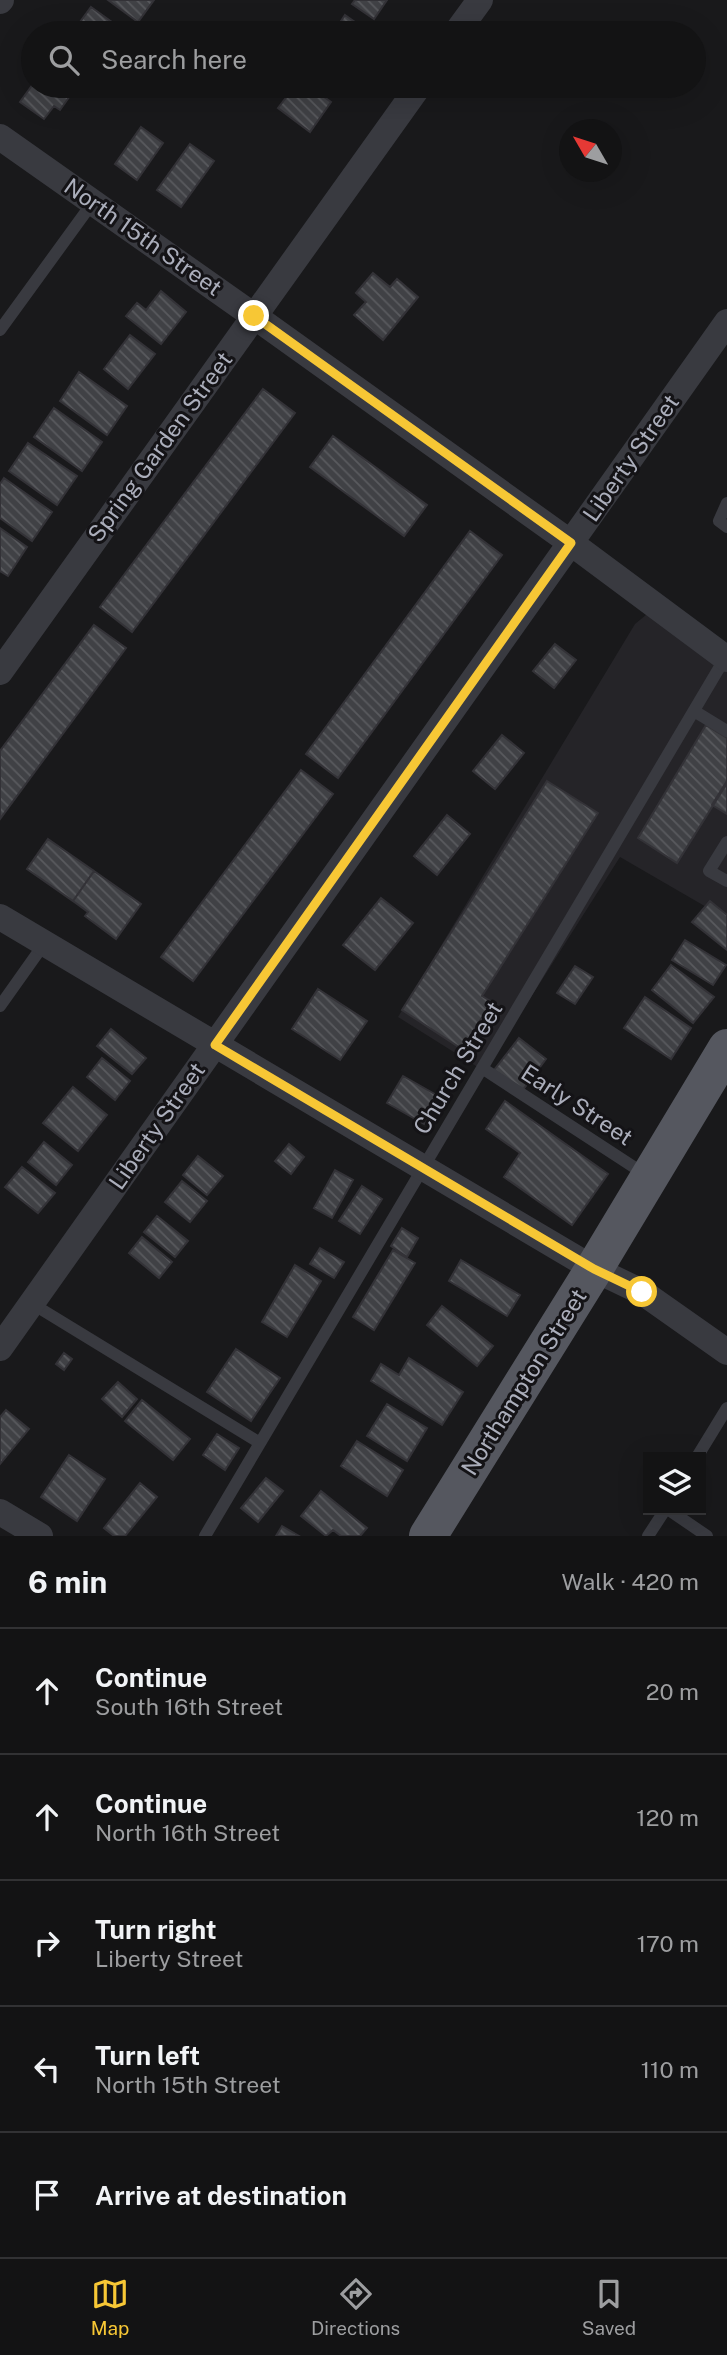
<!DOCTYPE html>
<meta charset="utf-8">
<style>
:root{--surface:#131314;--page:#1c1c1d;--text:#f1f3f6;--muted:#9d9ea0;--line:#323234;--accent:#f7c735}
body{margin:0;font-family:"Public Sans",sans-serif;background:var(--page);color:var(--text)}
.controls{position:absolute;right:21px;bottom:21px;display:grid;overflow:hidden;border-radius:0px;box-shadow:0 7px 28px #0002}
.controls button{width:63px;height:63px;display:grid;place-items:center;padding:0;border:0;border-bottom:2px solid var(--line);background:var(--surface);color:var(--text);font:35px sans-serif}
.compass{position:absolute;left:559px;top:119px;width:63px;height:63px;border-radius:50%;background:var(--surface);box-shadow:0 7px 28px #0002;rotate:309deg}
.stop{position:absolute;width:21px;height:21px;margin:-16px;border:5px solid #f7c735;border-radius:50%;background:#fff}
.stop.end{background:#f7c735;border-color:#fff;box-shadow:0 2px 7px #0008}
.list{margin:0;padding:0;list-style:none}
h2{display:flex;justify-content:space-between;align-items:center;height:91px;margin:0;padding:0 28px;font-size:30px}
h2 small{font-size:23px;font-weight:400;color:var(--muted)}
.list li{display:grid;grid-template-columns:46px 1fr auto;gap:21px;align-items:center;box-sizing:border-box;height:126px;padding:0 28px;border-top:2px solid var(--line)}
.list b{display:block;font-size:26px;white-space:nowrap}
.list p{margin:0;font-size:23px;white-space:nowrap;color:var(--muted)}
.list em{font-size:23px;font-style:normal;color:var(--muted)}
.icon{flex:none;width:38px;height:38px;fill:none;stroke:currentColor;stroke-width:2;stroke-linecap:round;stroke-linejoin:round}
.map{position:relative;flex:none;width:727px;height:1536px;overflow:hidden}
.search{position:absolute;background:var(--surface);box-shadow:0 7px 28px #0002;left:21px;right:21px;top:21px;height:77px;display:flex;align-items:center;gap:18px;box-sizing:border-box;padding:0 24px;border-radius:38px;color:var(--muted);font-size:26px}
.sheet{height:721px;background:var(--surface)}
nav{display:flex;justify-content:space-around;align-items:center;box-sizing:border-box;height:98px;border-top:2px solid var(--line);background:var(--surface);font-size:19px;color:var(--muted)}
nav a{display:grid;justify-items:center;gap:4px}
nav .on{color:var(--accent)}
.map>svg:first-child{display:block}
.built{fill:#252428}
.building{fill:url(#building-back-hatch);stroke:#333237;stroke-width:2}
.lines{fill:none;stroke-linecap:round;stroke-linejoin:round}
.lane{stroke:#393a40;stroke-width:12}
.street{stroke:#393a40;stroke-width:26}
.primary{stroke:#55575f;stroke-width:38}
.route{stroke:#f7c735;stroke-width:9}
.labels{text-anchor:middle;stroke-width:6;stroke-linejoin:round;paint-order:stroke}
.street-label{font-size:23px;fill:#abaebb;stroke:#141316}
</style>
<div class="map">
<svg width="727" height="1536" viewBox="0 0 727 1536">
<defs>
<pattern id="building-back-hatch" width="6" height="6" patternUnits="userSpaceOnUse" patternTransform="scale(1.75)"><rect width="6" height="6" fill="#404145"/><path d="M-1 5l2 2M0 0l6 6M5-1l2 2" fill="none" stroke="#595a5e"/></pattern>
</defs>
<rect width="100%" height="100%" fill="#19191b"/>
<path class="built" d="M652,610L727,659V919L620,857L484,1071L398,1017L635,624Z"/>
<path class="building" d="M108,0H154L138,22Z
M355,0H387L374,19L352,4Z
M91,7L116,25L110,33H72Z
M345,15L365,29L362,33H327L335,22L339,24Z
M33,84V86H77L60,110L54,106L44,119L20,102Z
M295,86H309L331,102L310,132L278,108Z
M141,127L163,143L137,180L115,164Z
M190,144L214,161L181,207L157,190Z
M373,273L390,287L397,279L418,297L383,340L354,315L366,302L356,293Z
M161,291L186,312L161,344L126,316L137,303L146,310Z
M130,335L155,354L128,389L104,369Z
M79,372L127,406L107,435L60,401Z
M263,389L295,413L132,632L100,607Z
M54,408L102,442L82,471L34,437Z
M333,436L427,505L404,536L310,467Z
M28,443L77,476L57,505L9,471Z
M4,478L52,512L32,541L0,518V484Z
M0,528L27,547L8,576L0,571Z
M470,531L502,555L338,778L306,754Z
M94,625L126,648L0,819V751Z
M555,644L576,660L554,688L533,671Z
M706,725L727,738V783L677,863L638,838Z
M502,735L524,753L495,789L473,771Z
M301,770L333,794L193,981L161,957Z
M547,781L598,813L482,996L492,1002L462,1049L402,1010Z
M727,781V814L712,805Z
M447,815L470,834L437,875L414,856Z
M48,839L94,871L73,901L27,869Z
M94,871L141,904L116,939L85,916L88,912L73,901Z
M381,898L413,923L375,970L343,945Z
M710,901L727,915V950L692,922Z
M685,940L726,965L713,985L672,960Z
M671,965L714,997L693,1023L652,990Z
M575,966L593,977L575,1004L557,993Z
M318,989L367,1021L340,1060L292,1029Z
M645,997L691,1028L671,1059L624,1028Z
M111,1029L146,1058L132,1074L97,1046Z
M519,1038L546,1059L522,1091L494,1070Z
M102,1058L130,1081L115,1100L87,1077Z
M403,1076L440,1097L424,1124L387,1103Z
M73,1087L107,1115L78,1151L43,1123Z
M505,1101L608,1174L572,1225L504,1177L520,1153L486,1129Z
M44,1142L72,1165L56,1185L28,1162Z
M289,1144L304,1157L291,1174L275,1161Z
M198,1156L223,1176L207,1195L183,1175Z
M22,1167L55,1193L38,1213L5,1187Z
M335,1170L353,1180L332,1218L314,1208Z
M182,1181L207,1201L190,1222L165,1202Z
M362,1186L382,1199L360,1234L339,1221Z
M157,1216L188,1241L175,1257L144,1232Z
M402,1228L418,1238L407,1257L391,1246Z
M142,1237L172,1262L159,1278L129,1253Z
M320,1248L344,1262L334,1278L310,1264Z
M393,1250L415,1263L374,1330L353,1317Z
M461,1260L520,1295L507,1316L449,1281Z
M295,1265L321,1281L287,1337L262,1322Z
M442,1306L493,1346L477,1366L427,1325Z
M236,1349L280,1378L251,1421L207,1392Z
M64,1353L72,1359L64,1370L56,1364Z
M409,1358L463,1392L442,1425L371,1381L381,1364L399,1375Z
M118,1382L137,1399L122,1417L102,1399Z
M142,1400L190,1439L173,1460L125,1421Z
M387,1404L427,1428L407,1461L367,1436Z
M6,1410L29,1429L0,1464V1417Z
M217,1434L239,1448L225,1470L203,1455Z
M357,1441L403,1470L387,1496L341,1466Z
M69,1455L105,1479L77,1521L41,1497Z
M266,1478L283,1491L258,1522L241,1508Z
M140,1483L157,1497L125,1536H114L104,1528Z
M321,1491L367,1528L360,1536H341L333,1530L326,1536L301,1516Z
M282,1526L299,1536H276Z"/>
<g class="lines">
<path class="lane" d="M0,330L93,202
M727,503L719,521L727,527
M694,711L727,731
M727,842L709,871L727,881
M0,1006L44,944
M482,1068L646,1175
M31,1303L260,1443
M697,1457L727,1408
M669,1510L707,1536
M205,1536L725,658
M648,1536L665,1510"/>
<path class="street" d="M0,1L1,0
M456,33L480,0
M0,137L254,316L571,543L727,659
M0,672L419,86
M0,917L594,1269L642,1292L727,1352
M0,1348L727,322
M0,1512L40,1536"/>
<path class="primary" d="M428,1536L594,1269L727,1048"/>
</g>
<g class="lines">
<path class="route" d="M254,316L571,543L215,1045L594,1269L642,1292"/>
</g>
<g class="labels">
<g class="street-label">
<text transform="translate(143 237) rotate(35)" y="8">North 15th Street</text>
<text transform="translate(160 447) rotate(-54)" y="8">Spring Garden Street</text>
<text transform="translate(631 458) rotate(-55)" y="8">Liberty Street</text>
<text transform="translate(458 1068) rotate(-59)" y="8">Church Street</text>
<text transform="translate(577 1105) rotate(33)" y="8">Early Street</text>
<text transform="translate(157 1126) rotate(-55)" y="8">Liberty Street</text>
<text transform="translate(524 1382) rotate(-58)" y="8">Northampton Street</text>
</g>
</g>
</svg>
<div class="controls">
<button><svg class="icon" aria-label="layers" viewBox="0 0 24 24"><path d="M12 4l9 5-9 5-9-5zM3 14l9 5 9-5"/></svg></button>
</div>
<svg class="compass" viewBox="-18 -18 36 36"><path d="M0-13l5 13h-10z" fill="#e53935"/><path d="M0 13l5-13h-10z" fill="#9d9ea0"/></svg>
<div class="stop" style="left:642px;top:1292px"></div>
<div class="stop end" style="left:254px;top:316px"></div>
<div class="search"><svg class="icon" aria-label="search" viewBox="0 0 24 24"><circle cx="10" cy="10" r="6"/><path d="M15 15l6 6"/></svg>Search here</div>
</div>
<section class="sheet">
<h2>6 min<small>Walk · 420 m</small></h2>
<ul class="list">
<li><svg class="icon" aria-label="ahead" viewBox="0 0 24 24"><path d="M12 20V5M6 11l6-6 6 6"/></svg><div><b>Continue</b><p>South 16th Street</p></div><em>20 m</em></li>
<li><svg class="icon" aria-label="ahead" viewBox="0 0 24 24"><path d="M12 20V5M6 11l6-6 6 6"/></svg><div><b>Continue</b><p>North 16th Street</p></div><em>120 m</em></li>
<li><svg class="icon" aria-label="right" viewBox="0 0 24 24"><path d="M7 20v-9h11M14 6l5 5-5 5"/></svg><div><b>Turn right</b><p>Liberty Street</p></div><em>170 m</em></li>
<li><svg class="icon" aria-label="left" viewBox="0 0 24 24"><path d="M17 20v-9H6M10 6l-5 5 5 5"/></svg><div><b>Turn left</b><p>North 15th Street</p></div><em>110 m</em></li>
<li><svg class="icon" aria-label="arrive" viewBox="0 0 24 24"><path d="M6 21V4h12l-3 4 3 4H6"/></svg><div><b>Arrive at destination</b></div></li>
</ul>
</section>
<nav>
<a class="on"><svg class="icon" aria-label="map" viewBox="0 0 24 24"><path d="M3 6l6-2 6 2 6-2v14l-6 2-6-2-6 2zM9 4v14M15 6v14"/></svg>Map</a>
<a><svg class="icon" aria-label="directions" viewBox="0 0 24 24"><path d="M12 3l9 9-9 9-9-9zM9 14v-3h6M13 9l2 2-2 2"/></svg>Directions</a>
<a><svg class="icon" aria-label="saved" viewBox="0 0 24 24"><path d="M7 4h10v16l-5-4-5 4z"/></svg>Saved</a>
</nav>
